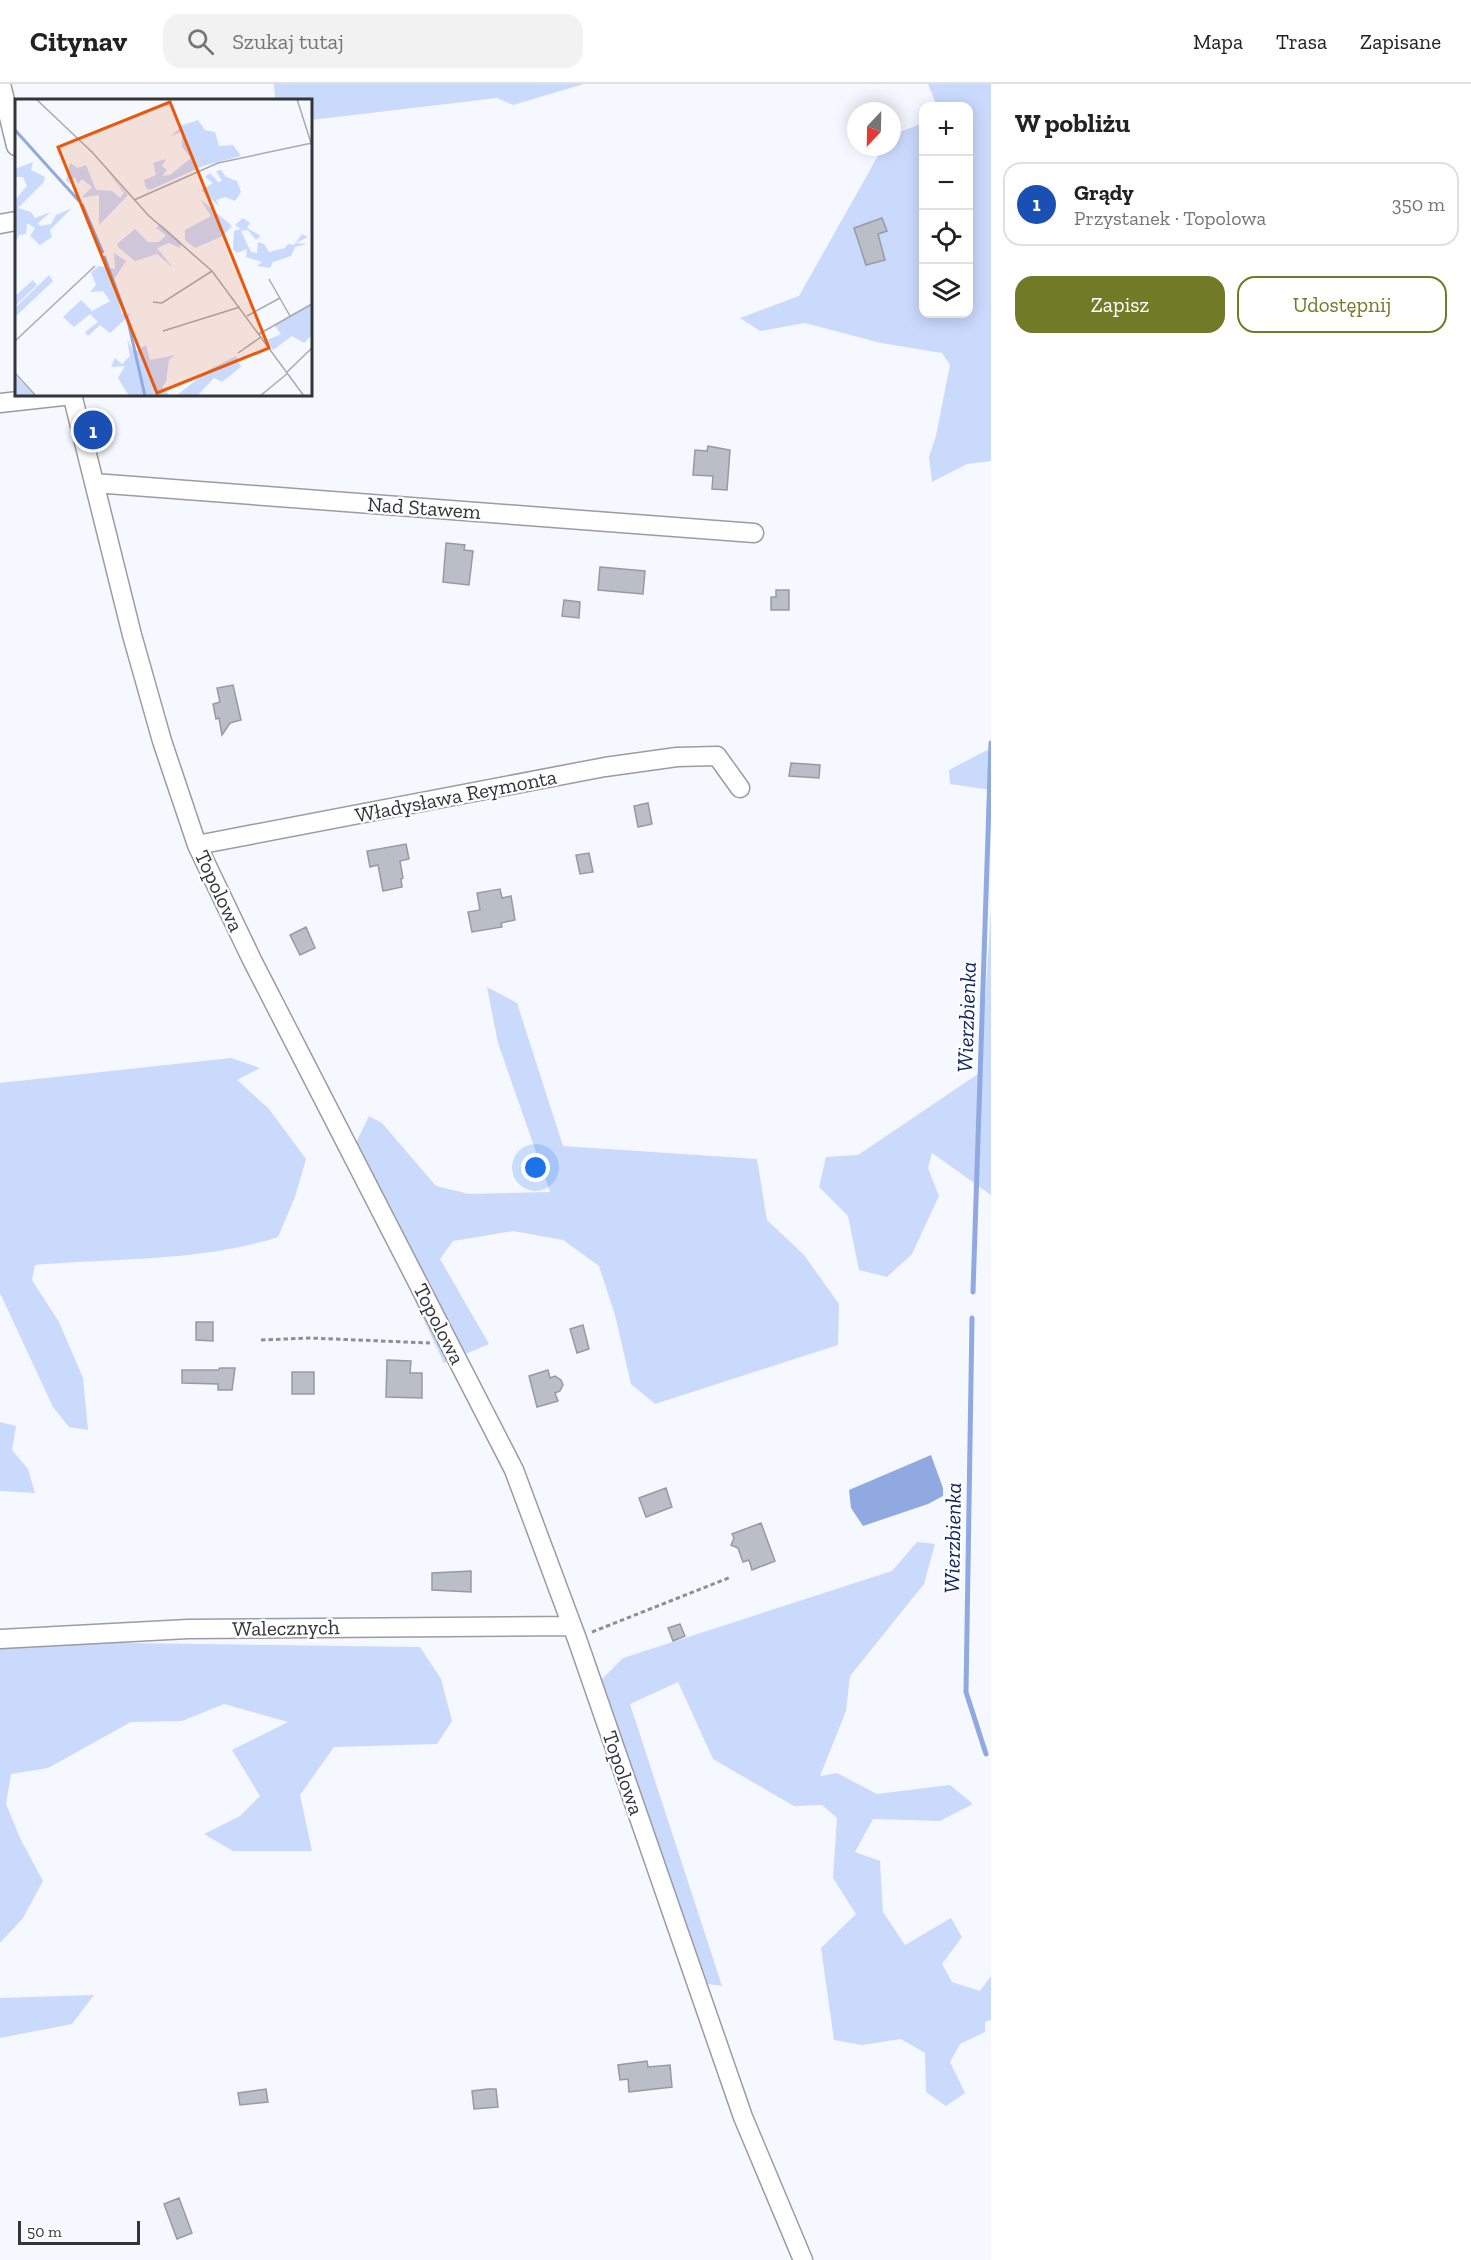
<!DOCTYPE html>
<html lang="pl">
<meta charset="utf-8">
<style>
:root{--surface:#fff;--page:#f2f2f2;--text:#222;--muted:#767676;--line:#e0e0e0;--accent:#717a26}
body{margin:0;font-family:"Zilla Slab",serif;background:var(--page);color:var(--text)}
.controls{position:absolute;right:18px;top:18px;display:grid;overflow:hidden;border-radius:12px;box-shadow:0 3px 15px #0003}
.controls button{width:54px;height:54px;display:grid;place-items:center;padding:0;border:0;border-bottom:2px solid var(--line);background:var(--surface);color:var(--text);font:30px sans-serif}
.compass{position:absolute;left:847px;top:18px;width:54px;height:54px;border-radius:50%;background:var(--surface);box-shadow:0 3px 15px #0003;rotate:202deg}
.scale{position:absolute;left:18px;bottom:15px;width:122px;box-sizing:border-box;padding-left:6px;border:3px solid #333538;border-top:0;font-size:16px;line-height:21px;white-space:nowrap;color:#333538;-webkit-text-stroke:4px #fff;paint-order:stroke}
.you{position:absolute;left:536px;top:1084px;width:21px;height:21px;margin:-15px;border:4px solid #fff;border-radius:50%;background:#1a73e8;box-shadow:0 0 0 9px #1a73e833}
.badge{display:grid;place-items:center;width:39px;height:39px;border-radius:50%;background:var(--accent);color:#fff;font-size:20px;font-weight:700}
.pin{position:absolute;translate:-50% -50%;border:3px solid #fff;box-shadow:0 2px 6px #0006}
.list{margin:0;padding:0;list-style:none}
h2{display:flex;justify-content:space-between;align-items:center;height:78px;margin:0;padding:0 24px;font-size:26px}
h2 small{font-size:20px;font-weight:400;color:var(--muted)}
.list li{display:grid;grid-template-columns:39px 1fr auto;gap:18px;align-items:center;box-sizing:border-box;height:84px;margin:0 12px 12px;padding:0 12px;border:2px solid var(--line);border-radius:18px}
.list b{display:block;font-size:22px;white-space:nowrap}
.list p{margin:0;font-size:20px;white-space:nowrap;color:var(--muted)}
.list em{font-size:20px;font-style:normal;color:var(--muted)}
.actions{display:flex;gap:12px;padding:18px 24px}
.actions a{flex:1;padding:14px 0;border:2px solid var(--accent);border-radius:18px;text-align:center;font-size:21px;color:var(--accent)}
.actions .main{background:var(--accent);color:#fff}
.icon{flex:none;width:33px;height:33px;fill:none;stroke:currentColor;stroke-width:2;stroke-linecap:round;stroke-linejoin:round}
.map{position:relative;flex:none;width:991px;height:2176px;overflow:hidden}
header{display:flex;align-items:center;gap:36px;box-sizing:border-box;height:84px;padding:0 30px;background:var(--surface);border-bottom:2px solid var(--line)}
header strong{font-size:28px}
nav{display:flex;gap:33px;margin-inline-start:auto;font-size:21px}
.search{width:420px;height:54px;background:var(--page);display:flex;align-items:center;gap:15px;box-sizing:border-box;padding:0 21px;border-radius:18px;color:var(--muted);font-size:22px}
main{display:flex}
aside{flex:1;background:var(--surface)}
.map>svg:first-child{display:block}
.green{fill:#cadafd}
.water{fill:#90a9e1}
.lines{fill:none;stroke-linecap:round;stroke-linejoin:round}
.stream{stroke:#90a9e1;stroke-width:5}
.building{fill:#babec6;stroke:#979aa2;stroke-width:1.5}
.minor-casing{stroke:#999ca4;stroke-width:21}
.path{stroke:#8d8f94;stroke-width:3;stroke-dasharray:4.5 3;stroke-linecap:butt}
.minor{stroke:#fff;stroke-width:18}
.labels{text-anchor:middle;stroke-width:4.5;stroke-linejoin:round;paint-order:stroke}
.street-label{font-size:21px;fill:#333538;stroke:#fff}
.water-label{font-size:22px;font-style:italic;fill:#102565;stroke:#fff}
.inset-river{fill:none;stroke:#90a9e1;stroke-width:3}
.inset-road{fill:none;stroke:#a7aaaf;stroke-width:1.5}
.view{fill:#e8590c;fill-opacity:0.15;stroke:#e8590c;stroke-width:3}
.inset-edge{fill:none;stroke:#333538;stroke-width:3}
</style>
<header>
<strong>Citynav</strong>
<div class="search"><svg class="icon" aria-label="search" viewBox="0 0 24 24"><circle cx="10" cy="10" r="6"/><path d="M15 15l6 6"/></svg>Szukaj tutaj</div>
<nav><a>Mapa</a><a>Trasa</a><a>Zapisane</a></nav>
</header>
<main>
<div class="map">
<svg width="991" height="2176" viewBox="0 0 991 2176">
<rect width="100%" height="100%" fill="#f5f8ff"/>
<path class="green" d="M274,0H584L513,21L497,14L311,36L310,16H275Z
M928,0H991V377L967,380L932,398L929,373L936,352L950,281L942,269L881,259L805,239L760,247L740,234L799,212L883,63H892V51L923,39L924,230H968V22H937Z
M991,664V706L950,700L949,686Z
M991,824V1111L932,1069L928,1084L939,1112L912,1170L887,1193L859,1186L848,1132L819,1103L826,1073L858,1071L981,988Z
M487,903L517,919L563,1062L757,1075L767,1136L804,1171L839,1220L838,1261L655,1320L631,1300L615,1231L599,1182L563,1156L513,1147L453,1157L440,1175L489,1260L444,1279L348,1075L369,1032L382,1039L436,1102L469,1110L550,1108L498,959Z
M231,974L260,984L237,996L269,1025L306,1075L295,1113L278,1153C201,1178 116,1174 35,1181L32,1196L59,1238L83,1294L88,1346L69,1343L53,1323L0,1209V999Z
M0,1338L16,1342L12,1366L28,1385L35,1409L0,1407Z
M917,1458L935,1460L924,1500L850,1592L846,1627L820,1692L837,1689L877,1710L950,1701L973,1720L940,1737L873,1735L855,1768L880,1777L883,1828L905,1861L951,1834L962,1853L942,1880L952,1898L980,1907L991,1892V1936L985,1938V1948L960,1960L950,1978L965,2009L946,2022L926,2008L925,1969L901,1955L862,1961L834,1956L821,1864L856,1830L833,1794L837,1734L822,1721L794,1722L713,1675L678,1598L630,1620L722,1902L701,1899L600,1597L623,1574L892,1487Z
M51,1558L420,1563L441,1595L452,1637L437,1660L334,1663L300,1711L312,1767H233L204,1750L240,1732L260,1712L232,1666L288,1638L224,1620L182,1637L131,1638L48,1684L11,1690L6,1720L20,1754L43,1797L23,1834L0,1859V1565Z
M94,1911L72,1940L0,1954V1914Z"/>
<path class="water" d="M931,1371L943,1404V1412L928,1420L863,1442L851,1424L849,1406Z"/>
<g class="lines">
<path class="stream" d="M973,1208L991,659
M972,1234L966,1608L986,1670"/>
</g>
<path class="building" d="M882,134L887,147L878,150L885,176L866,181L854,144Z
M708,362L730,366L727,406L712,405L713,392L693,391L695,366L707,367Z
M446,459L465,461L464,466L473,467L469,501L443,498Z
M600,483L645,487L643,510L598,506Z
M776,506H789V526H771V513H776Z
M564,516L580,518L579,534L562,532Z
M233,601L241,636L230,639L222,651L219,634L216,635L213,620L220,618L217,604Z
M791,679L820,681L819,694L789,692Z
M648,719L652,740L638,743L634,722Z
M406,760L409,775L400,777L403,794L401,795L402,803L383,807L378,781L370,783L367,767Z
M589,769L593,788L580,790L576,771Z
M500,805L502,814L511,812L515,836L501,839L502,843L472,848L468,828L480,826L477,809Z
M306,843L315,864L300,871L290,851Z
M196,1238H213V1257L196,1256Z
M583,1241L589,1265L577,1269L570,1245Z
M387,1276L411,1277L410,1289H422V1314L386,1313Z
M220,1284H235L232,1306H218V1300L182,1299V1286H218Z
M548,1286L550,1294L555,1292L561,1296L563,1301L560,1307L555,1309L558,1317L537,1323L529,1292Z
M292,1288H314V1310H292Z
M666,1404L672,1423L646,1433L639,1414Z
M761,1439L775,1477L752,1486L749,1476L743,1478L738,1464L731,1461L734,1454L732,1450Z
M471,1487V1508L432,1506V1489Z
M680,1540L685,1552L673,1557L668,1544Z
M647,1977L648,1983L670,1981L672,2003L629,2008L628,1995L620,1996L618,1981Z
M266,2005L268,2018L240,2021L238,2009Z
M488,2005H496L498,2023L474,2025L472,2007Z
M179,2114L192,2149L177,2155L164,2120Z"/>
<g class="lines">
<g class="minor-casing">
<path id="minor" d="M1,0L16,62
M0,140L16,137
M72,310L132,551L162,657L197,761L252,876L514,1386L577,1555L743,2033L803,2176
M0,319L72,311
M94,399L754,449
M197,761L605,683L677,673L717,672L740,704
M0,1555L188,1545L571,1542"/>
</g>
<path class="path" d="M261,1256L310,1254L430,1259
M592,1548L731,1493"/>
<use href="#minor" class="minor"/>
</g>
<g class="labels">
<g class="street-label">
<text transform="translate(424 424) rotate(4)" y="7">Nad Stawem</text>
<text transform="translate(456 712) rotate(-11)" y="7">Władysława Reymonta</text>
<text transform="translate(219 807) rotate(65)" y="7">Topolowa</text>
<text transform="translate(439 1240) rotate(63)" y="7">Topolowa</text>
<text transform="translate(286 1544) rotate(-1)" y="7">Walecznych</text>
<text transform="translate(623 1689) rotate(71)" y="7">Topolowa</text>
</g>
<g class="water-label">
<text transform="translate(966 933) rotate(-88)" y="8">Wierzbienka</text>
<text transform="translate(952 1454) rotate(-89)" y="8">Wierzbienka</text>
</g>
</g>
<g transform="translate(15 15)">
<rect width="297" height="297" fill="#f5f8ff"/>
<path d="M183,21L190,31L200,33L204,47L218,46L226,57L188,67L135,91L131,89L129,81L141,76L138,64L151,60L147,67L152,71L147,77L155,76L176,59L167,48V33L156,37L168,26ZM18,63L16,71L30,78L29,83L3,109L16,113L20,119L36,113L23,124L25,127L36,125L41,116L57,109L35,131L37,138L25,146L15,137L20,129L12,124L11,135L4,136L0,144V101L12,87L8,78H0V70ZM55,64L63,69L71,66L81,91L97,92L105,99L109,94L88,66L113,96L84,126V96L66,99L77,88L67,80L63,85L60,78L55,85L51,81ZM206,71L211,78L222,82L226,93L220,102L210,98L201,101L205,108L186,91L198,84L190,78L195,74L203,83L207,82L201,72ZM185,100L217,127L208,137L180,149L170,141V131L196,117ZM228,119L235,124L232,129L246,137L241,141L233,131L226,132L236,153L242,154L243,143L249,145L254,153L270,149L273,145L279,146L287,135L293,138L281,144L292,145L280,148L276,157L258,163L255,169L242,167L247,163L231,158L232,150L222,154L218,150L219,132L226,130L220,126ZM146,125L166,143L165,149L154,144L142,149L158,169L142,155L120,162L104,149L102,145L120,130L133,143H144L151,136L141,129ZM99,154L111,162L98,182L107,215H116L95,234L85,226L73,237L70,233L83,223L75,215L59,228L48,218L66,201L77,212L95,202L88,192L75,193L81,186L76,173L84,167L100,170ZM34,176L38,182L0,218V209ZM18,181L22,186L0,207V197ZM297,204V236L289,244L277,237L258,251L252,241L266,235L259,226ZM112,240L119,253L131,246L135,261L160,256L154,261L151,283L147,288L155,297H114L103,279L110,267L96,268L100,259L107,265L115,257ZM221,257L226,268L207,283L199,279L182,297H161L195,270ZM0,276L20,297H0Z" fill="#cadafd"/>
<path class="inset-river" d="M0,31L64,102M67,105L88,154M89,157L113,222L130,297"/>
<path class="inset-road" d="M21,0L77,53L133,116L197,172L289,297M282,0L297,47M119,101L203,64L297,44M254,180L275,217M138,203L147,204L197,172M232,217L265,199M148,232L225,208M244,235L297,205M0,242L80,167M223,254L246,238M272,273L297,249M0,274L21,297M245,297L273,274"/>
<path class="view" d="M155,3L254,249L142,294L43,48Z"/>
<rect width="297" height="297" class="inset-edge"/>
</g>
</svg>
<div class="controls">
<button>+</button>
<button>−</button>
<button><svg class="icon" aria-label="locate" viewBox="0 0 24 24"><circle cx="12" cy="12" r="6"/><path d="M12 2v4M12 18v4M2 12h4M18 12h4"/></svg></button>
<button><svg class="icon" aria-label="layers" viewBox="0 0 24 24"><path d="M12 4l9 5-9 5-9-5zM3 14l9 5 9-5"/></svg></button>
</div>
<svg class="compass" viewBox="-18 -18 36 36"><path d="M0-13l5 13h-10z" fill="#e53935"/><path d="M0 13l5-13h-10z" fill="#767676"/></svg>
<div class="scale">50 m</div>
<div class="you"></div>
<div class="pin badge" style="left:93px;top:346px;background:#1a4fb4">1</div>
</div>
<aside>
<h2>W pobliżu<small></small></h2>
<ul class="list">
<li><span class="badge" style="background:#1a4fb4">1</span><div><b>Grądy</b><p>Przystanek · Topolowa</p></div><em>350 m</em></li>
</ul>
<div class="actions"><a class="main">Zapisz</a><a>Udostępnij</a></div>
</aside>
</main>
